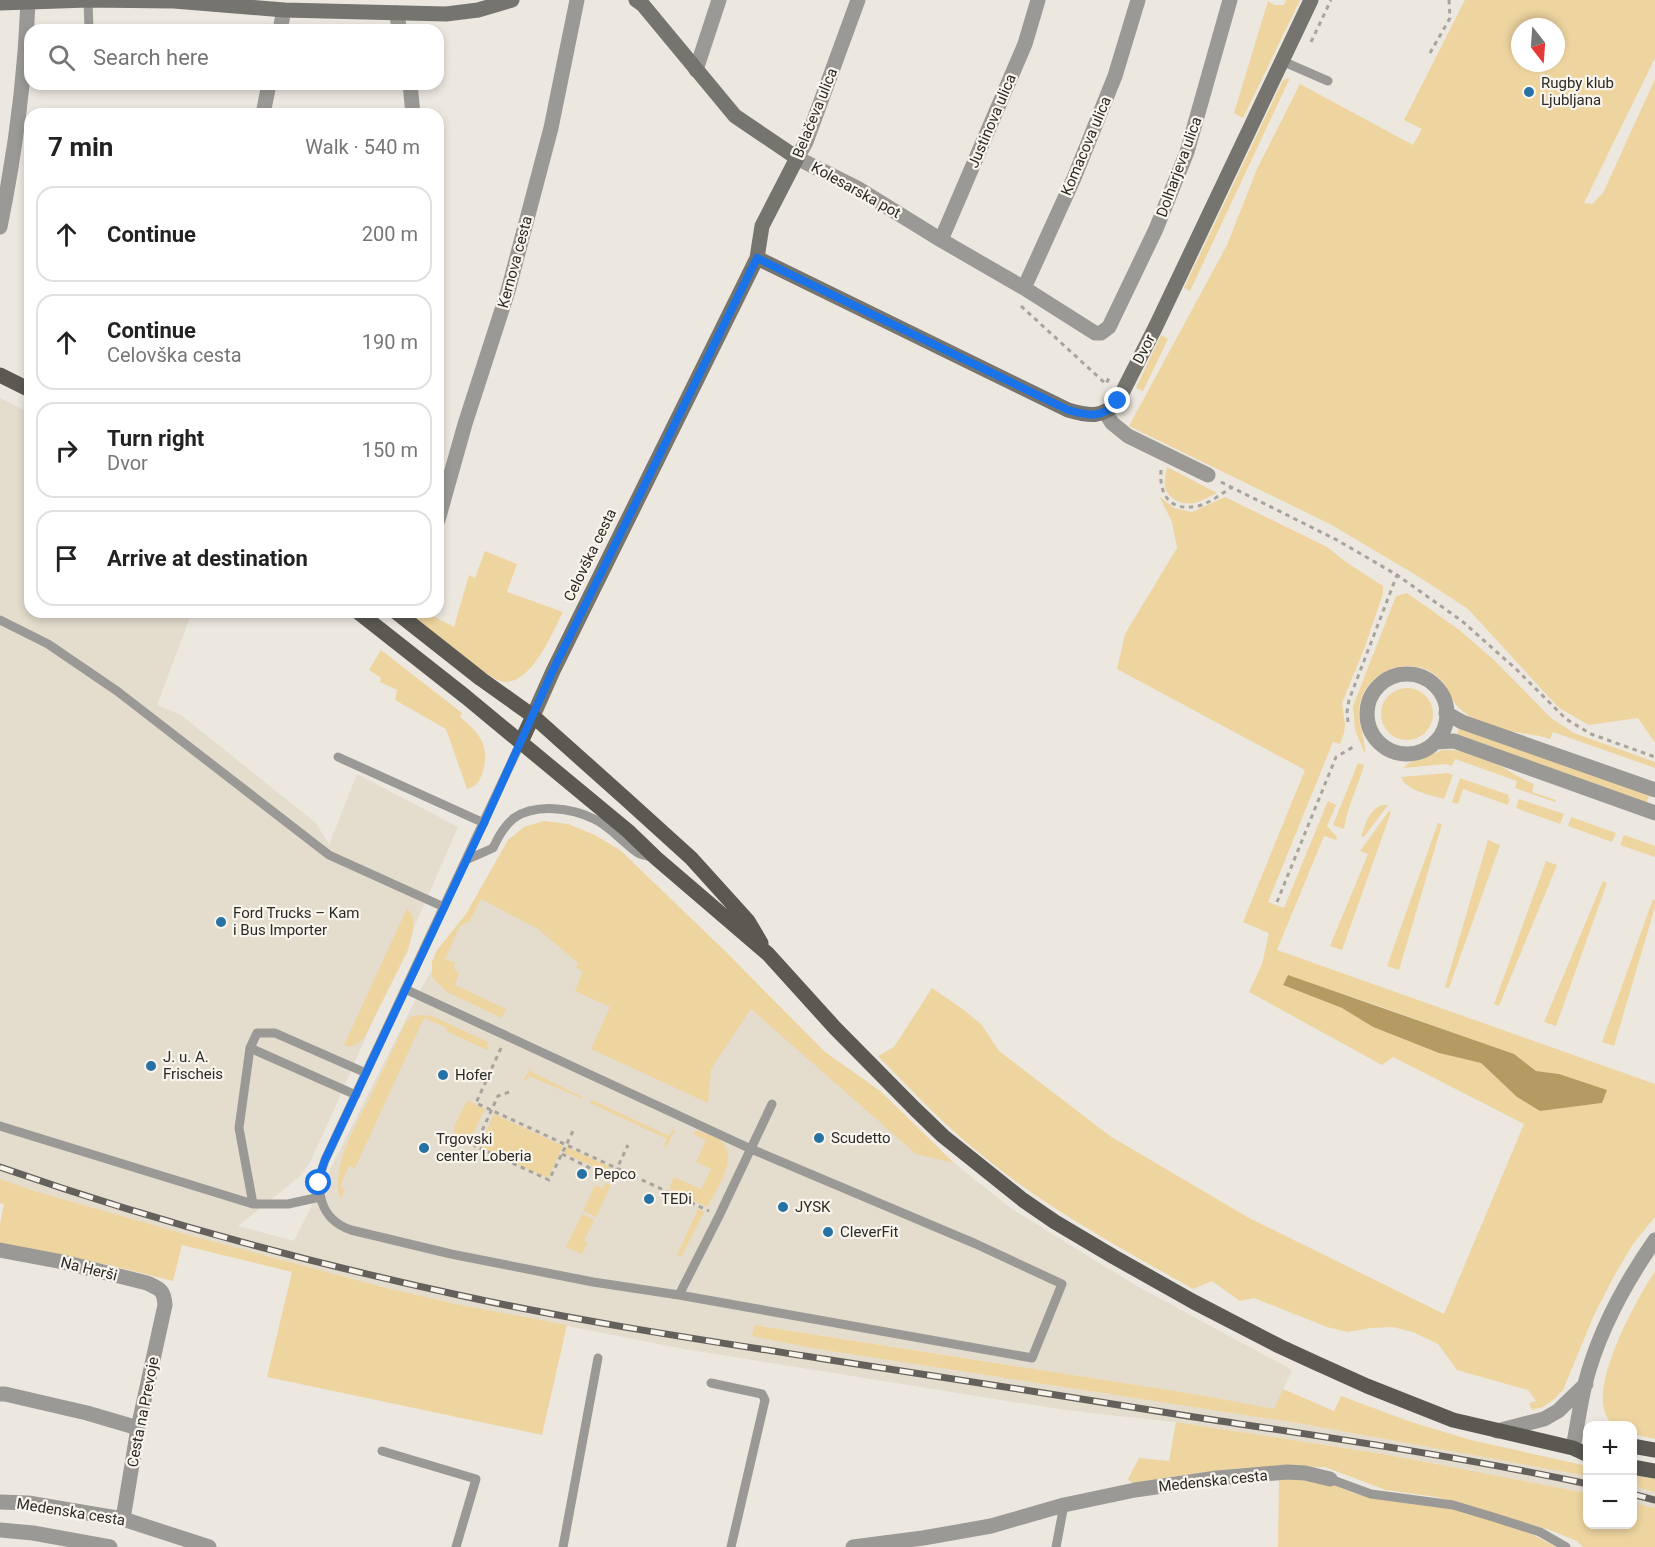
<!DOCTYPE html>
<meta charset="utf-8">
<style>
:root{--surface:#fff;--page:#f6f6f6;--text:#222;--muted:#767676;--line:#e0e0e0}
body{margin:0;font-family:Roboto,sans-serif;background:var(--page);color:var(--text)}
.controls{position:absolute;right:18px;bottom:18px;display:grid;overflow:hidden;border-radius:12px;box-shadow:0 3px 9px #0003}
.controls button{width:54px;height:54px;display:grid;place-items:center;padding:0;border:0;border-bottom:2px solid var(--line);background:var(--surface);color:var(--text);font:30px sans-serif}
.compass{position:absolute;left:1511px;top:18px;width:54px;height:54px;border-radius:50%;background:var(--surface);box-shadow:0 3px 9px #0003;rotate:163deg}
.stop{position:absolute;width:18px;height:18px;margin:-14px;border:4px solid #1a73e8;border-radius:50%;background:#fff}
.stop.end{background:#1a73e8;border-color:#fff;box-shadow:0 2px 6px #0008}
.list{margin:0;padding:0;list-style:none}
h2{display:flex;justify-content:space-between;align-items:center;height:78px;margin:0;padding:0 24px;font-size:26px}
h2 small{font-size:20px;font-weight:400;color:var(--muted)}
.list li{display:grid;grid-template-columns:39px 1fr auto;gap:18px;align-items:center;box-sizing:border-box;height:96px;margin:0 12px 12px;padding:0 12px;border:2px solid var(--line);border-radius:18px}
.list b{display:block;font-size:22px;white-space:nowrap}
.list p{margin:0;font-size:20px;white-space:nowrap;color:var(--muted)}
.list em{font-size:20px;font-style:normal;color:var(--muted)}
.icon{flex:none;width:33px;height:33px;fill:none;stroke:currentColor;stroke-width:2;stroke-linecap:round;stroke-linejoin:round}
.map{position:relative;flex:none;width:1655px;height:1547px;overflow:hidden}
.search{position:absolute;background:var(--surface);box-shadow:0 3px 9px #0003;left:24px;top:24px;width:420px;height:66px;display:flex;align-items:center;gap:15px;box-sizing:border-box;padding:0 21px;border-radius:18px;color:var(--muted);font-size:22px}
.panel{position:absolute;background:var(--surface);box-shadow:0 3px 9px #0003;left:24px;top:108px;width:420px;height:510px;border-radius:18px}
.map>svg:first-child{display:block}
.built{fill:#e4dccd}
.green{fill:#eed5a0;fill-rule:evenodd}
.water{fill:#b59b61}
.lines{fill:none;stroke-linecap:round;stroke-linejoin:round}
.path{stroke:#a7a39d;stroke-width:3;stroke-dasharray:4.5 4.5;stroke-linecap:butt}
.lane{stroke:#9b9995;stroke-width:9}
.street{stroke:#9b9995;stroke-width:15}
.secondary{stroke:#76746e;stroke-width:15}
.primary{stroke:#5c5953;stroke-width:15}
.rail-casing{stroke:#64615d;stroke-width:7}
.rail{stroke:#f9f5ec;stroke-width:4.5;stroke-dasharray:14;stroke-linecap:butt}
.route{stroke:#1a73e8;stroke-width:8}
.poi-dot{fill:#2772a5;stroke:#f9f5ec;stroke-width:2}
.labels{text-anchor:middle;stroke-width:4.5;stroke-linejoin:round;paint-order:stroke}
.poi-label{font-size:15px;fill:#2c2a27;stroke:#f9f5ec;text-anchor:start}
.street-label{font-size:15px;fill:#2c2a27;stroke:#f9f5ec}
</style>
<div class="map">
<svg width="1655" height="1547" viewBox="0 0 1655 1547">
<rect width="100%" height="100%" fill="#ece7df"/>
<path class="built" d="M0,398L30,413V612H192L157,705L181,715L316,823L329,845L357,774L458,827L332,1114L309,1164L299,1177L238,1226L294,1241L423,985L510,842L825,1052L880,1091L954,1163L1013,1210L1135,1285L1292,1370L1274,1410L1200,1395L755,1325L817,1349L1297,1423L1587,1476V1493L1389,1455L1176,1422L1098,1414L1039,1406L684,1349L456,1304L383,1287L185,1234L38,1192L0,1179Z
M1632,1486L1655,1492V1508L1633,1503Z"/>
<path class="green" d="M1286,0H1300L1243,118L1234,113L1268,1L1274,5H1284Z
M1465,0H1655V58L1584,203L1592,204L1603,193L1655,79V743L1638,718L1589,725L1559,708L1468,609L1416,575L1330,524L1129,426L1227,245L1257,169L1300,84L1413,145L1422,129L1404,120ZM1520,27H1556V63H1520Z
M1290,78L1190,291L1184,288L1283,80Z
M1161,335L1168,339L1143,391L1136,388Z
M1167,467L1217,493C1210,496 1202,501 1195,503C1184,505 1171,501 1166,490C1163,483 1166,474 1167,467Z
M1159,496L1174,508L1192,512L1225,497L1327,547L1346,562L1383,586V594L1364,649L1342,703L1345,725L1344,733L1340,744L1333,742L1268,902L1284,908L1328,801L1336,805L1327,826L1337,837L1336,840L1324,836L1277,950L1655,1084V1217L1633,1244L1613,1278L1594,1315L1563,1390L1553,1400L1543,1407L1532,1410L1529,1403L1536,1401L1528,1390L1457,1370L1438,1344L1413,1332L1393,1327L1371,1328L1347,1332L1327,1327L1254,1298L1240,1301L1212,1281L1193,1289C1123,1249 1051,1211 988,1160C948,1129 913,1092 878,1056L894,1047L932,988L964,1010L982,1025L999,1051L1110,1136L1249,1218L1444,1314L1524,1124L1393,1057L1382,1065L1249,992L1262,964L1269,933L1243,922L1305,770L1117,669L1125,634L1177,548L1172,522ZM1288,976L1373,1004L1513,1054L1536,1071L1559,1074L1602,1103L1540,1111L1517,1097L1481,1063L1439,1053L1373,1027L1342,1008L1283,985Z
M485,551L517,564L507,592L563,612C552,633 533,682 505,682C497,681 491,676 484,672L407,612H425L454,627L469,575L475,578Z
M1407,593L1458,629L1494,660L1551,718L1574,733L1655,762V768L1553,732L1550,739C1537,734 1523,734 1510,731C1498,729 1485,724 1475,719C1468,716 1458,708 1454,702C1448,693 1447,685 1439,678C1411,652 1363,671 1359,709C1357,724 1366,738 1365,754L1355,730L1353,706L1396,596Z
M381,650L462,713L460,717C480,733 491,747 482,774C479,782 476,787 467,789L446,729L395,700L397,690L380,682L381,678L369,670Z
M1381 714a26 26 0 1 1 52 0a26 26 0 1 1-52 0Z
M1460,726L1650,794L1646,804L1456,736Z
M1443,750C1460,749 1482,755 1497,764C1510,771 1521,779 1534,784L1532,792L1556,800L1555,802L1515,788L1517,781L1455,759L1452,766L1446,764L1403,768L1409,763Z
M1358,763L1364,765C1358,787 1347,807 1344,829L1333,825Z
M1448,773L1453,775L1444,799C1431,795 1406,791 1401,777Z
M1460,778L1509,795L1508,798L1510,799L1508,805L1463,789L1458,804L1452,802Z
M1519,799L1564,814L1560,824L1516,808Z
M1382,805H1388L1364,837L1361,836C1366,823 1369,810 1382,805Z
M1389,811L1391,812L1342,950L1330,946L1368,854L1360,851Z
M1571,817L1616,833L1612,842L1568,826Z
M544,821L568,824L595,835L620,850L724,950L825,1052L880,1091L954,1163L916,1154L751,1009L711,1069L708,1103L591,1049L610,1007L575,991L583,971L576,968L578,963L538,929L481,899L470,921L460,926L445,959L455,963L454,968L459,974L455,985L506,1009L502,1018L447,992L432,977V962L437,950L466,914L508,840L524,827Z
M1438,823L1442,824L1399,970L1387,966Z
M1624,835L1655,846V857L1620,845Z
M1488,840L1500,845L1449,988L1445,987Z
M1546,861L1557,865L1499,1006L1494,1004Z
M1603,881L1607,883L1556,1026L1544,1022Z
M1653,899L1655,900V907L1614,1046L1602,1042Z
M407,908L413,917V931L408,950L365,1036L359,1043L349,1047L344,1045Z
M420,1015L432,1016L488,1042L487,1045L489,1046L487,1050L446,1031L447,1028L424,1018L355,1168L349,1166L340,1186L345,1189L341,1198L339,1196C333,1162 355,1127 370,1097C382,1072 394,1047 406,1022L412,1016Z
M531,1066L530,1071L584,1098L583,1099L529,1076L526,1080H524Z
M467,1100L485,1109L469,1142L453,1134L455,1128L454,1127Z
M592,1100L669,1136L673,1129L675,1130L666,1148L664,1146L667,1139L590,1103Z
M494,1114L563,1146L548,1178L479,1147Z
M696,1130C703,1133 716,1136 722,1142C739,1159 716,1190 707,1207L669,1189L674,1177L701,1189L711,1169L696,1162L706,1140L693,1134Z
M567,1147L610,1167L607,1173L564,1153Z
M0,1179L38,1192L185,1234L383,1287L456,1304L567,1325L542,1435L267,1377L292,1272L182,1245L173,1281L109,1265L0,1245V1224L4,1204L0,1203Z
M605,1183L611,1185L596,1217L583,1211L595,1185L603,1188Z
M698,1209L704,1212L681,1257L677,1255Z
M582,1214L594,1220L584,1241L588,1243L582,1254L566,1247Z
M1655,1271V1439L1633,1434L1632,1426L1614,1425C1612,1423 1609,1422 1608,1419C1587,1387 1637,1299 1655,1271Z
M754,1325L1200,1395L1274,1409L1283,1389L1334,1411L1341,1396L1411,1422L1471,1440L1587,1466V1476L1297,1423L817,1349L752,1336Z
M1176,1422L1389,1455L1587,1493L1588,1524H1632L1633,1503L1655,1508V1547H1583L1577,1541L1550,1530L1437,1497L1386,1490L1325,1467L1240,1468L1177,1476L1133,1484L1128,1479L1139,1458L1169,1461Z
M1632,1475L1655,1479V1492L1633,1486Z
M1292,1478L1328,1483L1357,1494L1455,1509L1526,1531L1556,1547H1278L1279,1480Z"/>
<path class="water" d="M1288,975L1514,1054L1536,1071L1559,1074L1607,1090L1602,1103L1540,1111L1517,1097L1481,1063L1439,1053L1373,1027L1342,1008L1283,985Z"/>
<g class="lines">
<path class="path" d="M1311,42L1331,0
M1430,53L1450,18L1449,0
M1021,306L1106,384L1109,378
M1161,470C1159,495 1170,512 1198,506C1210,503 1221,494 1232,487
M1221,482L1337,540L1397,575L1462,621L1516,669L1566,719L1591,734L1655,757
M1348,722L1347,712L1349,700L1397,575
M1277,902L1336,757L1353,747
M501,1048L476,1103L709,1211
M509,1092L498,1096L475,1146L549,1180L573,1131
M562,1154L612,1179L628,1145"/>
<path class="lane" d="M88,0L89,30
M1282,61L1328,81
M0,620L48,644L117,691L329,855L444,907
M338,757L484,823
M466,860L493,848C498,837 504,826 514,818C536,803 572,808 594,819C611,827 623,843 638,853C642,855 647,856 652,857
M405,989L751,1149L976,1244L1062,1284L1032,1358L679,1295L593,1282L451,1254L351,1230C319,1219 314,1189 325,1160L521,742
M250,1048L356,1095
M0,1126L253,1204H288L320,1197
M253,1204L239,1128L250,1048L257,1033H275L366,1073
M679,1295L719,1216L772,1104
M711,1383L762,1394L765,1400L731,1547
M382,1451L476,1479L456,1547
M1330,1479L1371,1494L1453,1505L1493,1517L1540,1532L1566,1547
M563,1547L598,1358
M1056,1547L1064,1505"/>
<path class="street" d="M858,0L806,142L797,158L857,188L941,240L1024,288L1095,333H1101L1109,327L1156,229L1187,152L1230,0
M396,13L400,30
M280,30L284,10
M696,70L719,0
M410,84L413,114
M263,114L269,84
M0,227C15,154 25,77 28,2
M941,240L1025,44L1038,0
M1024,288L1074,178L1115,76L1138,0
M1105,412L1112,423L1128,436L1208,475
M438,520L465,424L508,291L551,128L577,0
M1367 714a40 40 0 1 1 80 0a40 40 0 1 1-80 0Z
M1446,713L1462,722L1655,790
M1435,742L1454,741L1655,813
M0,1250L63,1262L147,1283C160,1289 164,1290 165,1305L138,1428L123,1519
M0,1394H5L87,1413L138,1428
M1497,1431L1544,1419L1558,1411L1586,1384
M1573,1448C1577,1427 1580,1405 1585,1384C1598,1333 1625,1283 1655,1240
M0,1502L28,1503L123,1519L209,1547
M0,1530L33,1533L110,1547
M853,1547L923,1538L991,1526L1064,1505L1135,1490L1217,1478L1287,1472L1305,1473L1330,1479"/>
<path class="secondary" d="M0,3L88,0L174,1L284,10L446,14L478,10L512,0
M757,258L1068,410C1089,416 1102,419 1118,401L1156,326L1311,0
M533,716L553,671L757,258L762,226L797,158L735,116L643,5L636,0"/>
<path class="primary" d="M0,375L30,390
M358,612L466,697L628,831L656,858L768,954L835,1028L915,1109L943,1136L1023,1200L1055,1222L1114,1257L1194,1302L1279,1346L1316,1363L1367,1386L1453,1420L1573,1448L1588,1455
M396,612L481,679L533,716L627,800L691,858L748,921L761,943
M521,742L533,716
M1632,1446L1655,1450
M1632,1467L1655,1471"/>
<g class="rail-casing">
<path id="rail" d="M0,1167C151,1220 306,1262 463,1296C582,1322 703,1340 824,1359C947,1378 1071,1397 1194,1417C1325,1437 1457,1456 1588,1484
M1632,1494L1655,1500"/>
</g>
<use href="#rail" class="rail"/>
</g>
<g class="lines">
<path class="route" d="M319,1183L320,1174L325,1160L484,823L553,670L757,258L1068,410C1089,416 1102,419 1118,401"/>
</g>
<g class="poi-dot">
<circle cx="1529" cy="92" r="6"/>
<circle cx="221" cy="922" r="6"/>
<circle cx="151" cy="1066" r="6"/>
<circle cx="443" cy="1075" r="6"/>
<circle cx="819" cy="1138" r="6"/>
<circle cx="424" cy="1148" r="6"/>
<circle cx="582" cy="1174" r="6"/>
<circle cx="649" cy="1199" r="6"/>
<circle cx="783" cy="1207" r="6"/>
<circle cx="828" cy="1232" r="6"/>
</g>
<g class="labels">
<g class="poi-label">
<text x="1541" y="88">Rugby klub<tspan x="1541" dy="17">Ljubljana</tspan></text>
<text x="233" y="918">Ford Trucks – Kam<tspan x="233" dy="17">i Bus Importer</tspan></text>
<text x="163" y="1062">J. u. A.<tspan x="163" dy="17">Frischeis</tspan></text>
<text x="455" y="1080">Hofer</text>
<text x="831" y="1143">Scudetto</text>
<text x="436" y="1144">Trgovski<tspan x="436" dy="17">center Loberia</tspan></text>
<text x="594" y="1179">Pepco</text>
<text x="661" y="1204">TEDi</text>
<text x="795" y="1212">JYSK</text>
<text x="840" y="1237">CleverFit</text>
</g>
<g class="street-label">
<text transform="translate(815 113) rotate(-68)" y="5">Belačeva ulica</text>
<text transform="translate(992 121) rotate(-67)" y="5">Justinova ulica</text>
<text transform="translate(1086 146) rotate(-67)" y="5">Komacova ulica</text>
<text transform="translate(1179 167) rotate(-70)" y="5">Dolharjeva ulica</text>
<text transform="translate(856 190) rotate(29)" y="5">Kolesarska pot</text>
<text transform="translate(515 262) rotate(-75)" y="5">Kernova cesta</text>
<text transform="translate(1144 349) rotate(-63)" y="5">Dvor</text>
<text transform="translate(590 555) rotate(-64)" y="5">Celovška cesta</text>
<text transform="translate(89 1269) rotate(14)" y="5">Na Herši</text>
<text transform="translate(143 1412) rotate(-79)" y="5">Cesta na Prevoje</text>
<text transform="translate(1213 1481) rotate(-6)" y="5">Medenska cesta</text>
<text transform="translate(71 1512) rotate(9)" y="5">Medenska cesta</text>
</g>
</g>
</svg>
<div class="controls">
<button>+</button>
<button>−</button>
</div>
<svg class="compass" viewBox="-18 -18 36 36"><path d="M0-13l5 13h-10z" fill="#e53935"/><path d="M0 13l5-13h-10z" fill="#767676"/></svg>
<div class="stop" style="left:319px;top:1183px"></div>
<div class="stop end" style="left:1118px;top:401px"></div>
<div class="search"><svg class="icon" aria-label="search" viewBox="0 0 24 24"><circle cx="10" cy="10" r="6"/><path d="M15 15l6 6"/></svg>Search here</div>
<section class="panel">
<h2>7 min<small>Walk · 540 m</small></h2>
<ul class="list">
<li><svg class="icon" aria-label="ahead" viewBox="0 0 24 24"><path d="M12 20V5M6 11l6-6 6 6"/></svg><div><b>Continue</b></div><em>200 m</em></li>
<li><svg class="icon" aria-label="ahead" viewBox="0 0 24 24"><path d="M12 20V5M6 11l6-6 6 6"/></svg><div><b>Continue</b><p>Celovška cesta</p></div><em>190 m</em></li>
<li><svg class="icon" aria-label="right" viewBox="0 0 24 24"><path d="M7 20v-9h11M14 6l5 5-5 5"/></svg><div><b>Turn right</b><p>Dvor</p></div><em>150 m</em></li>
<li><svg class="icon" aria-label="arrive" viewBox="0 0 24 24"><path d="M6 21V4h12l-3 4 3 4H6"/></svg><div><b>Arrive at destination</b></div></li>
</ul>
</section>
</div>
